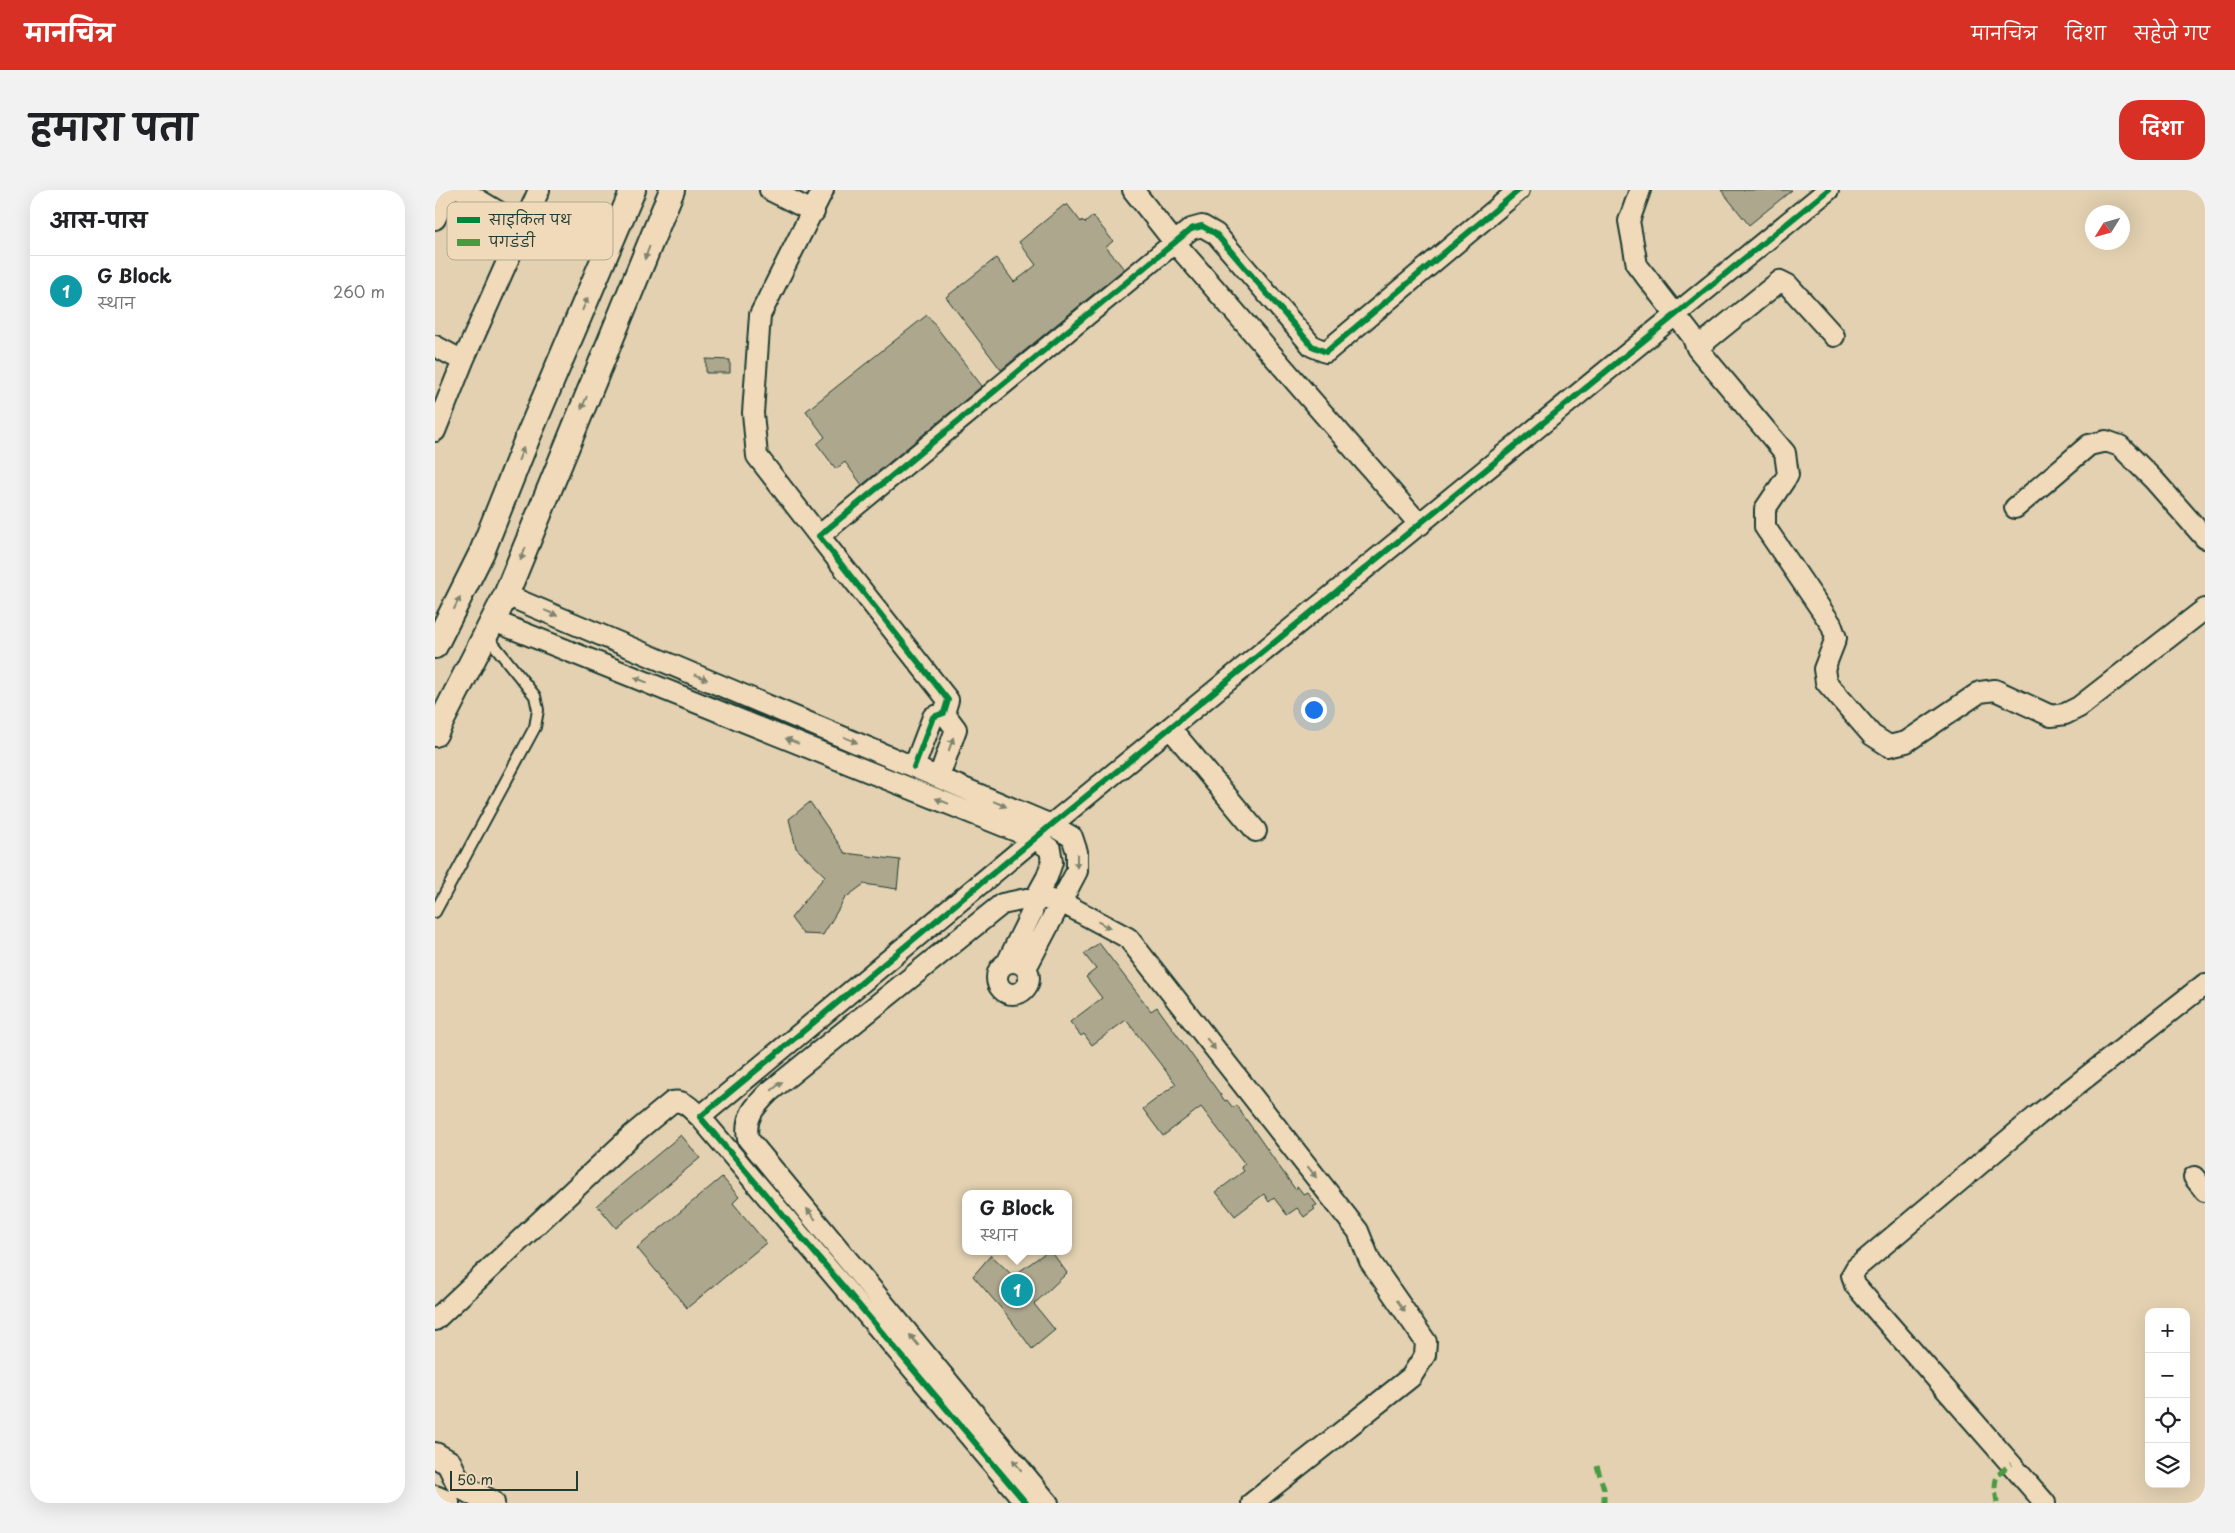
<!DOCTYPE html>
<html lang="hi">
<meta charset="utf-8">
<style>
:root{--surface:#fff;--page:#f2f2f2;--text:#202124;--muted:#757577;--line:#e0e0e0;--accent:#d93025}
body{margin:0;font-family:"Playpen Sans","Playpen Sans Deva",sans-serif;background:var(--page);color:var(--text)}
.controls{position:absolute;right:15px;bottom:15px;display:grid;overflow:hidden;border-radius:10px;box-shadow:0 5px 20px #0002}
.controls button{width:45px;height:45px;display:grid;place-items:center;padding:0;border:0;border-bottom:1px solid var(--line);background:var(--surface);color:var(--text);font:25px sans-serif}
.compass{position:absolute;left:1650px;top:15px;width:45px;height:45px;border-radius:50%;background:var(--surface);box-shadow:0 5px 20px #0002;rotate:233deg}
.scale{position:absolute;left:15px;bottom:12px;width:128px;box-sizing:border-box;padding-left:5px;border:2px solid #1f3d34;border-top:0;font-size:14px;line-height:18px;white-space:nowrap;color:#1f3d34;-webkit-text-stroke:4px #f0dab9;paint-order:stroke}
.you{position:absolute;left:878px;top:519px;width:18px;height:18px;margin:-12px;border:4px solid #fff;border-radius:50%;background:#1a73e8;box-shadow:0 0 0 8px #1a73e833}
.badge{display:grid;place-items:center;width:32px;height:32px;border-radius:50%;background:var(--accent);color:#fff;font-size:16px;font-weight:700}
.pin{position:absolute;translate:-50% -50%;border:2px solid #fff;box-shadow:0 1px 5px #0006}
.popup{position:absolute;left:527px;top:1000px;width:110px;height:65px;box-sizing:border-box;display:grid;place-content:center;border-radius:10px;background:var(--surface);filter:drop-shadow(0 1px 4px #0005);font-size:16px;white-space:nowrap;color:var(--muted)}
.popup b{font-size:19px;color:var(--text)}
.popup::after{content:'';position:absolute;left:50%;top:100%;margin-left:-10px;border:10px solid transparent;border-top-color:var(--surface)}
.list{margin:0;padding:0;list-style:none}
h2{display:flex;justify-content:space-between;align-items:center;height:65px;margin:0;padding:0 20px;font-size:21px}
h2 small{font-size:16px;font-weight:400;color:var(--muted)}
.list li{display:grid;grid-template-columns:32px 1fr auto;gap:15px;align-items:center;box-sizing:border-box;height:70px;padding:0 20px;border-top:1px solid var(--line)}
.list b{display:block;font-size:19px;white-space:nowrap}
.list p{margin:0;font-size:16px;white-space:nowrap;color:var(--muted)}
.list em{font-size:16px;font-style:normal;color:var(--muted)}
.icon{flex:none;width:28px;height:28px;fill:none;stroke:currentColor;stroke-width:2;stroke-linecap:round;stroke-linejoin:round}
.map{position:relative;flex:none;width:1770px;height:1313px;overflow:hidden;border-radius:20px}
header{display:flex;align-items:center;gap:30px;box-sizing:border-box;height:70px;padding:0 25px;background:var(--accent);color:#fff}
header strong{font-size:24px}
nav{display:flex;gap:28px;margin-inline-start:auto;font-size:18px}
.intro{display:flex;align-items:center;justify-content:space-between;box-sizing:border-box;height:120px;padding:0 30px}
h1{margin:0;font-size:35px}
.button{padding:12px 22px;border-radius:20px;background:var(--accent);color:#fff;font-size:18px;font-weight:700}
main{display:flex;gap:30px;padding:0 30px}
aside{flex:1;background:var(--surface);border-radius:20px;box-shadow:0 5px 20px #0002}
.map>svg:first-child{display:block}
.building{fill:#aca78d;stroke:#1f3d34}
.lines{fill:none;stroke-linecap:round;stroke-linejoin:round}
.service-casing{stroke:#1f3d34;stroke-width:14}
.minor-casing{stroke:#1f3d34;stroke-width:24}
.tertiary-casing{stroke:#1f3d34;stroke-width:28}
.service{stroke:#f0dab9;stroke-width:10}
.minor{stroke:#f0dab9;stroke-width:20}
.tertiary{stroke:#f0dab9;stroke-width:24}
.quiet{stroke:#4a9a42;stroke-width:5;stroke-dasharray:10 5;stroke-linecap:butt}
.cycleway-casing{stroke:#f0dab9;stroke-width:9}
.cycleway{stroke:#00873e;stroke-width:6}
.oneway{fill:#7d8470}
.key{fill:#f0dab9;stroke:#b1ab91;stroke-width:1}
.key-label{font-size:14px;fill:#1f3d34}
</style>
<header>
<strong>मानचित्र</strong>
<nav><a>मानचित्र</a><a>दिशा</a><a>सहेजे गए</a></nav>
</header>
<div class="intro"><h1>हमारा पता</h1><a class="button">दिशा</a></div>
<main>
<aside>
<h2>आस-पास<small></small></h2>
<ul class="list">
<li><span class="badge" style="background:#0f9aa8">1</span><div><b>G Block</b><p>स्थान</p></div><em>260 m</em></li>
</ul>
</aside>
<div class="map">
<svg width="1770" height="1313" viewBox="0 0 1770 1313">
<rect width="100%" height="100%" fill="#e3d1b1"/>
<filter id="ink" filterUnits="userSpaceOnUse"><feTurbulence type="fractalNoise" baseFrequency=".02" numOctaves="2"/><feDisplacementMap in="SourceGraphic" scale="10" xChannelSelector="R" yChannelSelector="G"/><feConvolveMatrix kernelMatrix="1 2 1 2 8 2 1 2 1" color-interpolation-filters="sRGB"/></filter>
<g filter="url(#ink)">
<path class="building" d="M1286,0H1357L1314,35Z
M632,14L646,32L647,30L650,33L658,26L678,51L671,57L689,79L566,180L511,107L561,68L579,92L590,84L601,75L584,52L629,15L630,16Z
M492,125L547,196L427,295L410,272L401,279L382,254L390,247L371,221Z
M271,169L295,170V183H271Z
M375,612L410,663L465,670L462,699L429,694L410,708L388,745L368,744L356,728L390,686L361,658L354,629Z
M664,753L716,821L722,817L790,911L792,910L798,918L801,915L860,999L863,997L869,1005L873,1003L882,1015L878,1017L880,1019L869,1027L862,1018L852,1025L839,1008L834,1012L829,1004L800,1026L781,1002L809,981L806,977L810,974L766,917L728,946L708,919L741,894L691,830L657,855L649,844L646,846L635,832L667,808L651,787L661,779L649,764Z
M246,945L265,968L181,1038L162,1015Z
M287,987L304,1007L298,1013L331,1053L252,1118L202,1058Z
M613,1061H616L632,1083L599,1114L620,1140L597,1159L572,1125L538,1086L556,1065L578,1086Z"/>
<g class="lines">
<g class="service-casing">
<path id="service" d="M0,722L100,537L103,520L100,506L52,446"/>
</g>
<g class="minor-casing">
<path id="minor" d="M27,0L87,36
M335,0L379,22
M698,0L740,53L985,335
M1205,0L1194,31L1202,75L1257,146L1262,158L1350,263L1353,285L1330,319V337L1396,434L1401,448L1389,479L1391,492L1437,545L1454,556L1471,552L1545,502L1560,500L1616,526L1630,524L1644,517L1770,419
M0,29L14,0
M0,156L28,171
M1262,158L1345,91L1353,95L1399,146
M0,241L28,171L104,0
M1580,318L1654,255L1671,251L1685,256L1719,290L1770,348
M384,346L322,266L318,223L325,125L388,0
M71,405L616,635L637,647L642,662V681L591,778
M59,431L601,649L615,659L617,672L612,687L601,707L597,722L572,773
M735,538L821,641
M479,577L498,527L509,523L513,510L384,346L756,39L767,36L781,44L877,156L891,162L1084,0
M504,587L521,539L509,523
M562 788a16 16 0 1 1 32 0a16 16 0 1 1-32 0Z
M1759,987L1770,1001
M0,1130L197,945L237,912C249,909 256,919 265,927
M591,1313L265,927L616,635L1393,0
M613,1313L313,949C309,927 320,916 334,902L567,714L601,707L626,712L693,748L923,1041L935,1071L991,1152L990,1165L976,1187L817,1313
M1610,1313L1437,1115L1420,1095L1417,1085L1421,1078L1603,925L1770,794"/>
</g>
<g class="tertiary-casing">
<path id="tertiary" d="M0,456L47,362L92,249L198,0
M0,544L71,405L237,0
M0,1265L14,1273L25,1296L57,1313
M0,1308L12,1313"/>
</g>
<use href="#service" class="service"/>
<use href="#minor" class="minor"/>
<use href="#tertiary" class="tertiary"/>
<path class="quiet" d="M1162,1276L1169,1299V1313
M1562,1313C1559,1291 1557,1287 1576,1274"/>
<g class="cycleway-casing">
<path id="cycleway" d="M479,577L498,527L509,523L513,510L384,346L756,39L767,36L781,44L877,156L891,162L1084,0
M591,1313L265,927L616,635L1393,0"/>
</g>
<use href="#cycleway" class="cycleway"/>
</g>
<defs><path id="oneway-solid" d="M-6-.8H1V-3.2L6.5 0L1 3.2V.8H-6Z" transform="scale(1.25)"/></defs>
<g class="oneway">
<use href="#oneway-solid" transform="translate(212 63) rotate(111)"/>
<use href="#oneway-solid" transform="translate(150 114) rotate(-67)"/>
<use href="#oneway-solid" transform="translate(149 213) rotate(113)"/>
<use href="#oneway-solid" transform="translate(86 264) rotate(-68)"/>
<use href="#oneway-solid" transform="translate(88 364) rotate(112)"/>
<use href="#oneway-solid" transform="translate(22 413) rotate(-64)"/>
<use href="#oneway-solid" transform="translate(116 423) rotate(23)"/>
<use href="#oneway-solid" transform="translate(266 487) rotate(23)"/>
<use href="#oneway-solid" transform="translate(206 490) rotate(-158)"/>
<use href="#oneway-solid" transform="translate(416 550) rotate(23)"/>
<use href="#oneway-solid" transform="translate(357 551) rotate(-158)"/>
<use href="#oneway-solid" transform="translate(516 554) rotate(-71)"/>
<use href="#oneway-solid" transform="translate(507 611) rotate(-158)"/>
<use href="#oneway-solid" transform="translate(565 614) rotate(23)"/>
<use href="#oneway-solid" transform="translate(642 671) rotate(91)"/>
<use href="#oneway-solid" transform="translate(669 735) rotate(28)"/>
<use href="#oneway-solid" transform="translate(776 854) rotate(52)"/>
<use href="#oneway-solid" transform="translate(342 896) rotate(-39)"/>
<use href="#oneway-solid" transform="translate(877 982) rotate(52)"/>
<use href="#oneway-solid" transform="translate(376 1024) rotate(-129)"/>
<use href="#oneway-solid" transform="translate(966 1116) rotate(55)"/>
<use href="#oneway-solid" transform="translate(479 1150) rotate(-129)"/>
<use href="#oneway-solid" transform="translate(582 1275) rotate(-129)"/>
</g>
</g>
<rect x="12" y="12" width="166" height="58" rx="8" class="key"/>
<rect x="22" y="27" width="23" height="6" fill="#00873e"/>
<rect x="22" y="49" width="23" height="7" fill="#4a9a42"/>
<g class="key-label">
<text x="54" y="35">साइकिल पथ</text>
<text x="54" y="57">पगडंडी</text>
</g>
</svg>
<div class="controls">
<button>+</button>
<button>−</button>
<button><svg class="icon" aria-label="locate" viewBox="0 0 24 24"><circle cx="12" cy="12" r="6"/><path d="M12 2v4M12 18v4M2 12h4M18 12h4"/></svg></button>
<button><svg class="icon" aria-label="layers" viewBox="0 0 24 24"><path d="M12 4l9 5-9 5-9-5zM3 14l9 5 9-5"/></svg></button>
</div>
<svg class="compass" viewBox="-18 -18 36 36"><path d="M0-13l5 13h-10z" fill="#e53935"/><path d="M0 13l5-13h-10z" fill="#757577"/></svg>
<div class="scale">50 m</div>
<div class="you"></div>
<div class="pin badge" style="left:582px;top:1100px;background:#0f9aa8">1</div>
<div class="popup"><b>G Block</b>स्थान</div>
</div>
</main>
